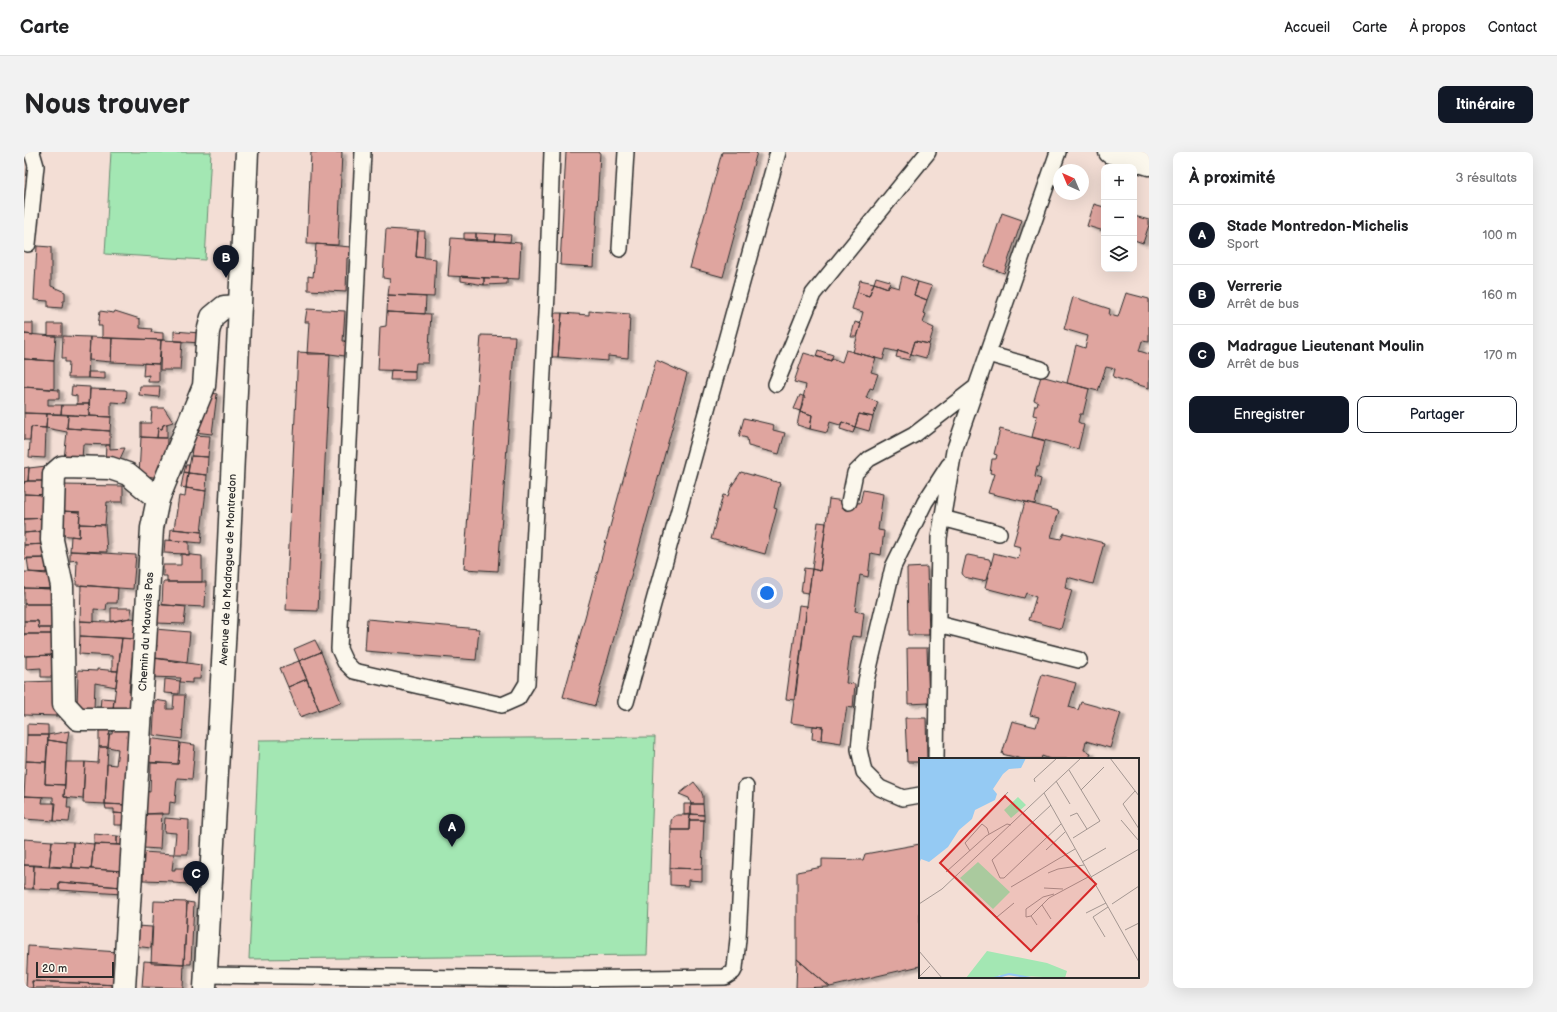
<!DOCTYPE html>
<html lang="fr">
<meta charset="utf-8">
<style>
:root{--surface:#fff;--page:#f2f2f2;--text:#202124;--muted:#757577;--line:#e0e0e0;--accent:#111827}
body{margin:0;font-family:"Balsamiq Sans",sans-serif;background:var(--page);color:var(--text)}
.controls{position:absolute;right:12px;top:12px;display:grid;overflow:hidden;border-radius:8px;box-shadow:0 4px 16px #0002}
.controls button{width:36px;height:36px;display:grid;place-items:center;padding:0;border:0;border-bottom:1px solid var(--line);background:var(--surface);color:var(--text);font:20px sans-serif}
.compass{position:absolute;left:1029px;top:12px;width:36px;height:36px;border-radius:50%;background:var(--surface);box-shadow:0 4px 16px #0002;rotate:316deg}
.scale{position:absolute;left:12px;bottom:10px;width:78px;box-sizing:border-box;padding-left:4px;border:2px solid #2b2b2b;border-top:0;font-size:11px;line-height:14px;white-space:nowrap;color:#2b2b2b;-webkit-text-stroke:3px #fbf7ec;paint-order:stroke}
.you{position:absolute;left:743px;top:441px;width:14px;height:14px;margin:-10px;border:3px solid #fff;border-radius:50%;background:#1a73e8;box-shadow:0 0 0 6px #1a73e833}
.badge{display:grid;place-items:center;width:26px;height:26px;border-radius:50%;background:var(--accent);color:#fff;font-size:13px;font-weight:700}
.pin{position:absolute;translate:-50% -33px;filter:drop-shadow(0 1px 2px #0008)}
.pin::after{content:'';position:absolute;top:21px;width:14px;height:12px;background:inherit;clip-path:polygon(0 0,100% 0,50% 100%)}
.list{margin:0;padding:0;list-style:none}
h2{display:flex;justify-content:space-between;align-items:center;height:52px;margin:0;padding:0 16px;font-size:17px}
h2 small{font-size:13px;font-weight:400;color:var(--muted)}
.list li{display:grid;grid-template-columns:26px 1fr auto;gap:12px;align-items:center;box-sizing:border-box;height:60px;padding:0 16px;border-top:1px solid var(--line)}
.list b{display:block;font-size:15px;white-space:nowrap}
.list p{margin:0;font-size:13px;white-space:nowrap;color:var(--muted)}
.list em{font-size:13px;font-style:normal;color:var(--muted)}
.actions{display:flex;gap:8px;padding:12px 16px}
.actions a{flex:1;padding:9px 0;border:1px solid var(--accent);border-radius:8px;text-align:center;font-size:14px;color:var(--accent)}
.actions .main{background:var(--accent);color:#fff}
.icon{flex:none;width:22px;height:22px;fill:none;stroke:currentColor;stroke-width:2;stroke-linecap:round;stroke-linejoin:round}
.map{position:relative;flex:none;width:1125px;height:836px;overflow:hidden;border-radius:8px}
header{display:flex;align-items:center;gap:24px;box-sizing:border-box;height:56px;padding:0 20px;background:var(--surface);border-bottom:1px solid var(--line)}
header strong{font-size:19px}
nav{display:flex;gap:22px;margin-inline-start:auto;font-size:14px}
.intro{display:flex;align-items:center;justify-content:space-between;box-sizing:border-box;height:96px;padding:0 24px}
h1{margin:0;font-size:28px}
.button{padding:10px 18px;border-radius:8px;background:var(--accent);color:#fff;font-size:14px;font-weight:700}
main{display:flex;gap:24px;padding:0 24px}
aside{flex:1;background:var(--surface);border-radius:8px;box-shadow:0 4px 16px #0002}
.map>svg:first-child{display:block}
.green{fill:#a3e7b3;stroke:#67896f}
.building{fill:#dfa59f;stroke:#2b2b2b;filter:url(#shadow)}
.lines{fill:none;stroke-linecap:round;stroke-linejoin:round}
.lane-casing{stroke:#2b2b2b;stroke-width:18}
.street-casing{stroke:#2b2b2b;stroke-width:25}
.secondary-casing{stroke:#2b2b2b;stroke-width:25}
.lane{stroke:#fbf7ec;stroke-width:15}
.street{stroke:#fbf7ec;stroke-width:22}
.secondary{stroke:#fbf7ec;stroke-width:22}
.labels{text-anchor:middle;stroke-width:4;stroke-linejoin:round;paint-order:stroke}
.street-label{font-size:11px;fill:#2b2b2b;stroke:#fbf7ec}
.inset-river{fill:none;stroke:#95caf3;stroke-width:2}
.inset-road{fill:none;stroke:#a39691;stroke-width:1}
.view{fill:#d62828;fill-opacity:0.15;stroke:#d62828;stroke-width:2}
.inset-edge{fill:none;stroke:#2b2b2b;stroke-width:2}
</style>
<header>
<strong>Carte</strong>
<nav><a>Accueil</a><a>Carte</a><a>À propos</a><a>Contact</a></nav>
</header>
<div class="intro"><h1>Nous trouver</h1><a class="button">Itinéraire</a></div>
<main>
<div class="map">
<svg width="1125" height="836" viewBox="0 0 1125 836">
<defs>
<filter id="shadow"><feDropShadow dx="4.5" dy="2.5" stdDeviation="1" flood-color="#0004"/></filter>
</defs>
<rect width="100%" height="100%" fill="#f3ded5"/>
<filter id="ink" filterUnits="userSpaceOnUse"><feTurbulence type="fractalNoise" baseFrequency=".025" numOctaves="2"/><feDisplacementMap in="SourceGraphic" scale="8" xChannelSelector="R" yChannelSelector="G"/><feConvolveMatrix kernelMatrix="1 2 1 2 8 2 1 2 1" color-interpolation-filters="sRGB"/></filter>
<g filter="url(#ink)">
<path class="green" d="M87,0H187L181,108L81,102Z
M631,585L623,803L225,807L235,588Z"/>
<path class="building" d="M287,0H318L314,93L283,92Z
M542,0H576L570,115L536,113Z
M698,0H733L699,125L666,116Z
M1070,52L1080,55V79L1063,74Z
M978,61L998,68L980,121L960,114Z
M1110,64L1125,68V73L1119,91L1110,88Z
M362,77L394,79L392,105L412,107L410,145L364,143L366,127L359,126Z
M394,79H401L400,106L392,105Z
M440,81H452V89L440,88Z
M452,81L472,82L471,89H452Z
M472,82L487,83L486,90L471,89Z
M427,86L497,91L495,127L424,124Z
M292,92L327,95V105L323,106L322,140L284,138V124L289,125Z
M13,94L27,95V134L41,140V149H39L38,156L24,155V149L10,148Z
M437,124L460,126V133L437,129Z
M878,124L894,130L890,143L903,148L899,161L902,162L899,171L910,176L905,192L891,189L887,202L874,198V200L862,197L859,208L829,200L837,172L836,171L839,160L828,157L833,140L845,144L850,131L864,136V133L875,136Z
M852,125L866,129L864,136L850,131Z
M460,126H483V132L460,133Z
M836,128L850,131L845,144L833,140Z
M894,130L908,134L903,148L890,143Z
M1102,141L1125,147V190L1118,189L1115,199L1125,202V236L1089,225L1091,217L1082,215L1074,239L1043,231L1052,193L1061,196L1064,184L1040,177L1049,145L1086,157L1085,163L1094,165Z
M364,143L402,145L401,162L363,160Z
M283,157L321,159L319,189H322L321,204L306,202H283L285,170H281Z
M76,159L90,161L91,159L116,167V176L128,177L127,180L139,181V188L78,186V174H74Z
M565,159L606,162L604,206L584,204V209L534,205L538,161L565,163Z
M363,160L407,162L404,211H392L391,219L354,218L356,175L362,174Z
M530,161H538L534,205H528Z
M831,170L837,172L833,185H827Z
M0,171H9V183L0,182Z
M24,172H38V184H24Z
M150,179L176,181L175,191L150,189Z
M0,182L32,184L30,209L0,207Z
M457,183L491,184L474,419L440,417Z
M39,184L66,185L64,226H44L45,210H41V206H38Z
M66,185L88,186L87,210L65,208Z
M88,186L137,188L135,212L87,210Z
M137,188L158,189L156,218H136Z
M891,189L905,192L902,206L887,202Z
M794,198L809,203L807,209L792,204Z
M822,198L852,206L847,220L854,222L849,237L846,236L842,246L854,250L849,265L835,262L831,275L818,270L816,273L806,270L803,281L786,277L788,263L776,259L782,233L770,230L780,201L807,209V206L818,210Z
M874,198L887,202L885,208L872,205Z
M274,200L306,202L294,459L262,458Z
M0,207L30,209V237L0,235Z
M632,208L663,222L571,554L539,545Z
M120,211L135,212V230H124L125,223L119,224Z
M367,218L391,219V228H366Z
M64,220H81V227L64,226Z
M1017,224L1065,237L1059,262H1056L1054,270L1060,273L1054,297L1008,285L1013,264L1009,263L1011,253H1013L1014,250L1010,248Z
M48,234L66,235L65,252H53V244L47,243Z
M116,234H136L135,245L115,243Z
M0,235L35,238V247H24V253H38L37,262L0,261Z
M66,237L101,238L103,239L102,251L87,250V265L65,264Z
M188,241L193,242L188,282L170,280Z
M776,243L781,245L776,259L770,257Z
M53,252H65V264L37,262L38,253H53Z
M128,256H140L149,270L139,273L138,277L134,276L133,286L117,285V271H127Z
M776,259L788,263L786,277L773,273Z
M0,261L23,262L22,276L7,275L6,288H0Z
M23,262L44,263L43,276L86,279V293L59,292L58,307H40L43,280L22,276Z
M835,262L849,265L845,279L831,275Z
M44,263L87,265L86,279L43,276Z
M720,266L750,273L749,278L761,281L755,302L724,294L723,286L715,284Z
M818,270L831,275L829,281L816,277Z
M143,272V286H133L134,276L138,277L139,273Z
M7,275L22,276L21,306L5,305Z
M976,277L1021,289L1015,315H1013L1011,325L1017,327L1011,352L964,341L970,322L966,321L968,307H972L973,303L970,302Z
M170,283L186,284L184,305L167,304Z
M117,285L143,286L142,312L136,326L115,323Z
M82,293H86V297L101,296L95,309H81Z
M167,304L184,305L183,323L164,321Z
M162,313H165L164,321L160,320Z
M22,314L21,329H4L5,316Z
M5,315L4,329L0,330V332V316Z
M160,320L164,321L162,336L157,335Z
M717,320L756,331L750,356L753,357L741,402L687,387L699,343L704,344L707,335Z
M164,321L183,323L182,339L162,336Z
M4,329H21L23,343L0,342V330Z
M39,333L99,334V350H83L81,373L55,372L56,360L38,359Z
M162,336L182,339L177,380L150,377L155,344L161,345Z
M839,338L859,342L854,378L860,379L857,403L847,401L844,425L836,423L831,459L840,461L837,485L828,484L822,531L831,532L829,556L823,555L817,591L798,588L799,575L767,571L788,417L796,419L805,347L836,351Z
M0,342L23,343V366L0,367Z
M1001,350L1035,359L1027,385L1037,387L1040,381L1080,391L1069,432L1043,425L1041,436L1048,438L1037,477L1005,468L1012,445L1002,441L1000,446L961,436L970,401L994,407L997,395L989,393Z
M38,359L56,360L55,385L36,383Z
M23,366V379L0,381V367Z
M794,370L802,371L796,419L788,417Z
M55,372L81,373L83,400L46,399L47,384L55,385Z
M147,377L178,380L177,391L146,388Z
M23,379V392L0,393V381Z
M141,388L165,390V403H162V402L140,401Z
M23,392V406L0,407V393Z
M46,399L112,403L109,437L52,433L53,408L46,409Z
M157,402L178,404V430H143V424H139V413H157Z
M944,403L965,407L967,411L962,428L958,429L940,425L938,421L942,404Z
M3,406H22V422L5,420Z
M903,415L905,483H884L883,416Z
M780,416L788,417L785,441L777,440Z
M0,420L31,421V437L0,436Z
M139,430H182L181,455L138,453Z
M57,433L94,436L93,451H83L82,458L70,457V470L56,469Z
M0,436L31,437V452H0Z
M0,452H31L32,476H15L14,469H0Z
M134,452L162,455L160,472L132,471Z
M775,453L783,454L771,548L762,547Z
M87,456H108L106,466L87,470Z
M106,466L113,467L110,487L56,484V469L84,470Z
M343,467L455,477L452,508L341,499Z
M0,469H14L15,476H32L33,482H0Z
M131,477L166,480L163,511L158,509L131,506L133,493L130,492Z
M0,482H33L31,503L0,504Z
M56,484L98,486L94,519H88V504L55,502Z
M98,486L110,487L105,540H107L105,557H89Z
M291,488L297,500L275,509L270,497Z
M883,496H903L905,551L884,552Z
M297,500L317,550L295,558L275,509Z
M31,503V525H17V516L2,517V504Z
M129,506L177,513L176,527H168V531L156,530L157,526L126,525Z
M275,509L283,527L264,535L256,516Z
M73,517L94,519L92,535L71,531L70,557H53L54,518L73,519Z
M1018,522L1052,531L1045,555L1054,558L1057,550L1097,561L1086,596L1062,589L1060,598L1067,601L1065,607H1026L1018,604L1017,607H998L978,602L988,569L1012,575L1015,565L1006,563Z
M141,527L156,529L155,542L140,541Z
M283,527L295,558L276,565L264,535Z
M33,529V564L0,563V530Z
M150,543H161L158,587L129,583L131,548L143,550V557H149Z
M77,546L90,547L89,557H76Z
M881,566H902L903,607H896V610H883Z
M3,572L24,573V583H3Z
M111,573L102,653L81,652L83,612L92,613L94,597L84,595L85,582H88L89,574Z
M789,574L799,575L798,588L788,587Z
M75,578H86L84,595H75Z
M45,579L43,591L24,588V583Z
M3,583H24L22,610L2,609Z
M123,586L156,590L154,612L122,610Z
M24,588L43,591L41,633L21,632Z
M156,591L171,593L168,627L153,626L151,651L146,650L145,662H121V639L126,640L127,611L154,612Z
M75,595H84L81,652L59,651L61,610L74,611Z
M2,609L22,610L21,632L41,633L40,645H44L43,656H47L45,670L30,669L32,651H29V645L0,644Z
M42,610H61L59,647L40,645Z
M670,630L677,639L679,644V652H667L665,646L655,642Z
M0,644L19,645L18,651H31L30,669L0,667Z
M81,652L102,653V662L90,661V657H82Z
M660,652H667V662L660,663Z
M667,652H679L680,663L667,662Z
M90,661L102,662L101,673H90Z
M138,661L136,697L119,696L121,662Z
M667,662L680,663V668H665Z
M653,663H666L665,678H647V669L649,665Z
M141,666L165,668L164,702H150L152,681L140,680Z
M665,668H680L678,717L646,716L647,678H665Z
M70,682L93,684V693L70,692Z
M93,684L101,685L100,693H93Z
M0,687L28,689L25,715L0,713Z
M28,689L49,690L48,716L25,715Z
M49,690L70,692L67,717L48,716Z
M70,692L100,693L99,719L67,717Z
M896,692V814L806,835L773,807V720L798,715V707L839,708L841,702Z
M119,700L150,702L148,718H151V716H166L164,732L149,731V729L119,728Z
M0,713H10L9,737H0Z
M10,713L99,719L98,735L35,730V738L9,737Z
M646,716L678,717V729L664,728V734L646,733Z
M35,730L98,735V742L35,738Z
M130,749L163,750L160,812L127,811Z
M163,750L170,751L167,812H160Z
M112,774L128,775L127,796L110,794Z
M4,794L95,800L93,833L8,829L9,836H2Z
M773,807L806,835L772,836Z
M120,809L160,812L159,836L118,835Z
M8,829L93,833V836H9Z"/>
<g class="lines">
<g class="lane-casing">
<path id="lane" d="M339,0L315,497L321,510L330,519L478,553L494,546L503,531L523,142L528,0
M4,92L12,14L8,0
M596,97L602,0
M964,202L1017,217
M752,232L789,142L904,0
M825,350L831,321L845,307L890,283L951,236
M918,366L975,381
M914,472L1055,508
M602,550L754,0
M912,607L915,386L930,299L1034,0
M896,643L879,646L856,636L840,620L835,597L842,529L869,415L901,350L925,313
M182,823L533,827L701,825L709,820L711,816L714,787L722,635"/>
</g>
<g class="street-casing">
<g id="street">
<path d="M1086,0L1125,12"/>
<path d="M116,567H54L40,552L38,434L28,388L30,322L38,315L86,316L104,322L134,347"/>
<path id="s1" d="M100,836L128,376L134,347L180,234L184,180L188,165L200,155L216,154"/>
</g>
</g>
<g class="secondary-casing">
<g id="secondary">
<path id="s2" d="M181,836L202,456L223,0"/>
</g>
</g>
<use href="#lane" class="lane"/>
<use href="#street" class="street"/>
<use href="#secondary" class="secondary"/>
</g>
</g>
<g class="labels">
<g class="street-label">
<text dy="4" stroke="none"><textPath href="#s2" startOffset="419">Avenue de la Madrague de Montredon</textPath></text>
<text dy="4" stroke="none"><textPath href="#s1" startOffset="357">Chemin du Mauvais Pas</textPath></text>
</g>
</g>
<g transform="translate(895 606)">
<rect width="220" height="220" fill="#f3ded5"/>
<path d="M99,39L107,47L92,60L85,52ZM59,104L91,134L74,151L41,120ZM68,193L128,205L148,213L146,220L80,217L78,220H47Z" fill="#a3e7b3"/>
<path d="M0,0H107L102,10L90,11L84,16L74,31L78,36L76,42L56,52L53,61L40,72L29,89L10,104L2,101L0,106Z" fill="#95caf3"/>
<path class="inset-river" d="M75,220L90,216L112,220"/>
<path class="inset-road" d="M191,0L220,38M150,12L181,63L154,80M137,23L151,46M116,24L115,21L138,0M162,32L185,9M216,33L204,46L220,71M125,35L220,204M79,45L89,34M132,47L73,102L81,120H85L142,66M151,58L158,55L168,71M202,62L220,83M127,92L146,74M51,93L46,85L63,66L68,70L70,76M163,104L187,90M27,114L67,78L88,66L92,67M129,115L139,111L165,107M36,118L78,159L95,145M172,119L220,91M92,129L156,91M125,130L144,131M0,146L23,131L162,0M193,146L220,128M123,147L132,161M167,155L187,145M112,158L107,159V151L124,139L135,136M118,167L112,158L130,140L171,118M206,172L220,165M186,179L174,159L189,149M0,193L23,220M0,219L11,208"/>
<path class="view" d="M86,38L177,126L112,193L21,105Z"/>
<rect width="220" height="220" class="inset-edge"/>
</g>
</svg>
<div class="controls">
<button>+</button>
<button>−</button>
<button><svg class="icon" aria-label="layers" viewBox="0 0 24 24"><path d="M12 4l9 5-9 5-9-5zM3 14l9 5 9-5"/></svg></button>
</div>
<svg class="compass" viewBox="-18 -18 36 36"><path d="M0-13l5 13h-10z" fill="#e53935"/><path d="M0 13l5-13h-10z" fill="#757577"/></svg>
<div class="scale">20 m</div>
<div class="you"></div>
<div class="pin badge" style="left:428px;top:695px">A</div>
<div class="pin badge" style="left:202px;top:126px">B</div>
<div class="pin badge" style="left:172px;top:742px">C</div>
</div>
<aside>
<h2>À proximité<small>3 résultats</small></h2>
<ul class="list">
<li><span class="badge">A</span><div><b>Stade Montredon-Michelis</b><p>Sport</p></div><em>100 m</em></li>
<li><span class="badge">B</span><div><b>Verrerie</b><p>Arrêt de bus</p></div><em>160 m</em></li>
<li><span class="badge">C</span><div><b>Madrague Lieutenant Moulin</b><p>Arrêt de bus</p></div><em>170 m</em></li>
</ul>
<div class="actions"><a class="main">Enregistrer</a><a>Partager</a></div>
</aside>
</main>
